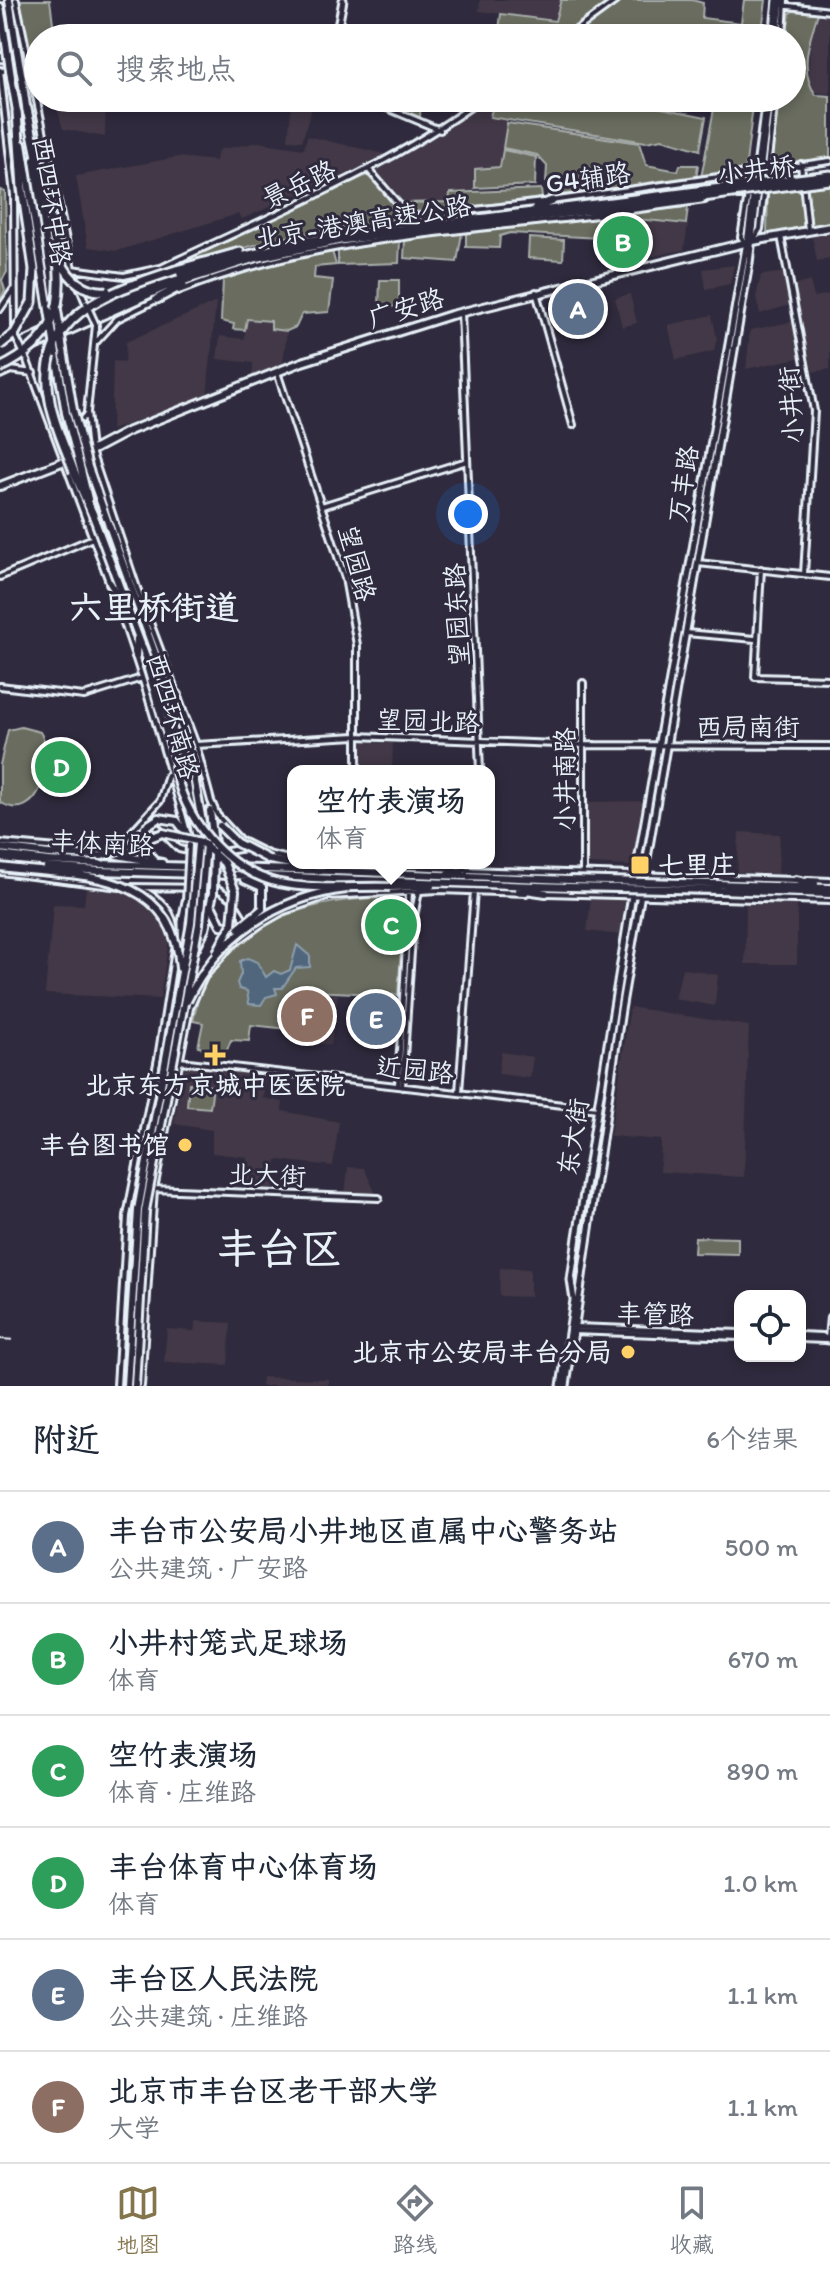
<!DOCTYPE html>
<html lang="zh">
<head>
<meta charset="utf-8">
<style>
	body { margin:0; font-family:Itim,"LXGW WenKai TC",sans-serif; background:#f6f6f7; color:#1f2937 }
	.controls { position:absolute; right:24px; bottom:24px; display:grid; overflow:hidden; border-radius:16px; box-shadow:0 4px 12px #0003 }
	.controls button { width:72px; height:72px; display:grid; place-items:center; padding:0; border:0; border-bottom:2px solid #e0e1e3; background:#fff; color:#1f2937; font:40px sans-serif }
	.you { position:absolute; left:468px; top:514px; width:28px; height:28px; margin:-20px; border:6px solid #fff; border-radius:50%; background:#1a73e8; box-shadow:0 0 0 12px #1a73e833 }
	.badge { display:grid; place-items:center; width:52px; height:52px; border-radius:50%; background:#84754c; color:#fff; font-size:26px; font-weight:700 }
	.pin { position:absolute; translate:-50% -50%; border:4px solid #fff; box-shadow:0 2px 8px #0006 }
	.popup { position:absolute; left:287px; top:765px; width:208px; height:104px; box-sizing:border-box; display:grid; place-content:center; border-radius:16px; background:#fff; filter:drop-shadow(0 2px 6px #0005); font-size:26px; white-space:nowrap; color:#747a83 }
	.popup b { font-size:30px; color:#1f2937 }
	.popup::after { content:''; position:absolute; left:50%; top:100%; margin-left:-16px; border:16px solid transparent; border-top-color:#fff }
	.list { margin:0; padding:0; list-style:none }
	h2 { display:flex; justify-content:space-between; align-items:center; height:104px; margin:0; padding:0 32px; font-size:34px }
	h2 small { font-size:26px; font-weight:400; color:#747a83 }
	.list li { display:grid; grid-template-columns:52px 1fr auto; gap:24px; align-items:center; box-sizing:border-box; height:112px; padding:0 32px; border-top:2px solid #e0e1e3 }
	.list b { display:block; font-size:30px; white-space:nowrap }
	.list p { margin:0; font-size:26px; white-space:nowrap; color:#747a83 }
	.list em { font-size:26px; font-style:normal; color:#747a83 }
	.icon { flex:none; width:44px; height:44px; fill:none; stroke:currentColor; stroke-width:2; stroke-linecap:round; stroke-linejoin:round }
	.map { position:relative; flex:none; width:830px; height:1386px; overflow:hidden }
	.search { position:absolute; background:#fff; box-shadow:0 4px 12px #0003; left:24px; right:24px; top:24px; height:88px; display:flex; align-items:center; gap:20px; box-sizing:border-box; padding:0 28px; border-radius:44px; color:#747a83; font-size:30px }
	.sheet { height:776px; background:#fff }
	nav { display:flex; justify-content:space-around; align-items:center; box-sizing:border-box; height:112px; border-top:2px solid #e0e1e3; background:#fff; font-size:22px; color:#747a83 }
	nav a { display:grid; justify-items:center; gap:4px }
	nav .on { color:#84754c }
	.map>svg:first-child { display:block }
	.built { fill:#423846 }
	.green { fill:#696c5e; stroke:#a8aeab; stroke-width:2 }
	.water { fill:#50667b; stroke:#8d9ead; stroke-width:2 }
	.lines { fill:none; stroke-linecap:round; stroke-linejoin:round }
	.tertiary-casing { stroke:#e8f1f8; stroke-width:10 }
	.secondary-casing { stroke:#e8f1f8; stroke-width:11 }
	.trunk-casing { stroke:#e8f1f8; stroke-width:12 }
	.motorway-casing { stroke:#e8f1f8; stroke-width:13 }
	.tertiary { stroke:#2f2a3d; stroke-width:4 }
	.secondary { stroke:#2f2a3d; stroke-width:5 }
	.trunk { stroke:#2f2a3d; stroke-width:6 }
	.motorway { stroke:#2f2a3d; stroke-width:7 }
	.rail { stroke:#e8f1f8; stroke-width:2; stroke-dasharray:12 6; stroke-linecap:butt }
	.tertiary-bridge-casing { stroke:#e8f1f8; stroke-width:10; stroke-linecap:butt }
	.trunk-bridge-casing { stroke:#e8f1f8; stroke-width:12; stroke-linecap:butt }
	.motorway-bridge-casing { stroke:#e8f1f8; stroke-width:13; stroke-linecap:butt }
	.tertiary-bridge { stroke:#2f2a3d; stroke-width:4 }
	.trunk-bridge { stroke:#2f2a3d; stroke-width:6 }
	.motorway-bridge { stroke:#2f2a3d; stroke-width:7 }
	.poi-dot { fill:#ffd166; stroke:#2f2a3d; stroke-width:3 }
	.labels { text-anchor:middle; dominant-baseline:central; stroke-width:6; stroke-linejoin:round; paint-order:stroke }
	.street-label { font-size:26px; fill:#e8f1f8; stroke:#2f2a3d }
	.poi-label { font-size:26px; font-weight:bold; fill:#e8f1f8; stroke:#2f2a3d; text-anchor:end }
	.district-label { font-size:34px; font-weight:bold; fill:#e8f1f8; stroke:#2f2a3d }
	.town-label { font-size:42px; font-weight:bold; fill:#e8f1f8; stroke:#2f2a3d }
</style>
</head>
<body>
<div class="map">
<svg width="830" height="1386" viewBox="0 0 830 1386">
	<rect width="100%" height="100%" fill="#2f2a3d"/>
	<filter id="ink" filterUnits="userSpaceOnUse"><feTurbulence type="fractalNoise" baseFrequency=".0125" numOctaves="2"/><feDisplacementMap in="SourceGraphic" scale="16" xChannelSelector="R" yChannelSelector="G"/><feConvolveMatrix kernelMatrix="1 2 1 2 8 2 1 2 1" color-interpolation-filters="sRGB"/></filter>
	<g filter="url(#ink)">
		<path class="built" d="M480 0H561L555 21 479 11Z
			M818 12 830 14V94L815 92 808 83 811 30 816 25Z
			M54 98H106L105 137 63 129Z
			M292 98H315L302 141 288 140Z
			M488 98H495L490 116 508 120 500 167 475 169V192L450 191V202L401 203 376 171 441 132Z
			M307 136 389 155 242 219 238 214 117 251 88 247 76 176 178 157 216 161 218 150 258 142 304 149Z
			M637 219 688 224 684 250 649 257V245L636 244Z
			M830 232V259L817 261 812 236Z
			M734 265 730 284 706 289 703 269Z
			M786 272 793 304 760 314 756 297 761 275Z
			M810 281 814 297 830 294V369L813 372 792 286Z
			M630 294 637 323 622 327 615 298Z
			M216 302 207 397 111 430 113 361 125 362 126 342Z
			M712 315 717 338 714 351 676 360 668 325Z
			M247 319 272 321 271 329 287 331 283 363 252 377 253 363 217 359 220 336 244 339Z
			M795 321 803 357 746 369 750 330Z
			M362 742 393 743 392 771H361Z
			M644 801 633 861 629 866 588 864 587 802Z
			M739 832 780 834 778 874 737 872Z
			M86 887 132 893 163 921 170 934 160 999 45 994 53 904 84 905Z
			M591 898H625L620 935 587 931Z
			M746 902 797 904V964H745Z
			M682 968 718 975 715 1006 675 999Z
			M311 991 338 994 331 1045 311 1043 310 1033 288 1029 289 1023 279 1022 280 1011Z
			M630 1007 749 1026 744 1177 660 1172 661 1140 610 1136Z
			M501 1052 533 1057 530 1078 498 1074Z
			M184 1066 266 1075 263 1098 283 1102 282 1111 339 1122 333 1166 277 1160 274 1188 246 1187 247 1157 212 1153V1130L174 1124Z
			M348 1167 364 1168 377 1196 345 1194Z
			M500 1268 530 1269V1297L499 1296Z
			M196 1321 231 1323 228 1365 164 1362 167 1329 194 1331Z
			M262 1377 329 1379 328 1386H261Z"/>
		<path class="green" d="M20 0H50L55 38H38V58L30 57Z
			M561 0H692L703 3 702 18 741 23 744 0H766L761 38H498L501 14 555 21Z
			M793 11 818 13C810 38 798 71 816 95L830 96V158L771 164 779 98H792V38H786L790 13Z
			M373 98H421L420 117Z
			M495 98H612L706 117 700 150 662 139 646 142 490 117Z
			M716 98H754L745 171 701 178Z
			M507 123 639 143 646 165 678 171 680 165H698L696 179 548 196 550 184 546 183 547 166 537 155 503 148Z
			M503 150 536 157 535 185 475 188V169L500 167Z
			M367 175 408 217 281 238 164 269Z
			M830 184V222L811 226 808 187Z
			M802 187 805 226 767 234 768 191Z
			M541 189 542 198 422 212 409 210 401 203 449 202 450 193Z
			M0 190 5 192 7 272 2 280 5 290 0 301Z
			M688 207 686 224 637 219 634 229 604 233V216Z
			M599 217V238L510 233 500 236 499 248 466 247V232Z
			M633 231 638 261 620 263 619 253 613 254 611 234Z
			M462 233 457 262 404 258 405 240Z
			M529 238 564 240 563 260 528 258Z
			M400 241 399 263 338 265V250Z
			M332 251 336 265 315 267 314 278 333 280 329 312 302 314 296 327 287 331 271 329V321L247 319 245 330 233 329 234 324 221 321 223 280 277 263Z
			M380 280H399V307L379 306Z
			M21 727 40 732C58 756 39 828 0 802V765L8 730Z
			M378 898V918L403 921 398 995 311 991 299 1007 280 1011 279 1021 289 1023 288 1029 251 1025 249 1041 231 1040 226 1052 198 1047 203 1023 193 1021C196 1009 198 996 203 985 207 977 217 969 223 961 263 914 319 900 378 898Z
			M189 1083 213 1086 210 1108 187 1106Z
			M695 1237 738 1238V1254L694 1253Z"/>
		<path class="water" d="M297 945 310 956V967L296 968 282 988H275L277 994 266 997 261 1005 249 1004 247 991 239 989 237 983 241 974 240 961 248 958 257 962 266 977 274 971 281 974 290 970Z"/>
		<g class="lines">
			<defs>
				<path id="tertiary" d="M16 0 72 269 86 303
					M781 5 830 11
					M565 38 617 0
					M783 38 785 0
					M0 48 17 53
					M0 56 27 63
					M0 59 38 64
					M0 70 14 195 15 327
					M1 72 7 69 29 74
					M363 98 440 130
					M801 164 808 230
					M370 171 405 212 417 217 543 202
					M737 196H752
					M551 201 830 161
					M610 213 705 200
					M781 236 814 411 804 574
					M753 241 760 229 775 98
					M745 243 741 237 748 195
					M72 269 124 276 161 268C271 215 384 171 483 98
					M179 291C311 238 458 232 598 215
					M536 292 573 425
					M0 309 13 290
					M461 312 480 771
					M96 325 87 412 91 451 137 588 196 745 211 801 217 815 240 840 268 854 293 860
					M97 341 117 319 156 300
					M26 358 110 584
					M277 372 345 578 357 645V771
					M0 375 11 370 33 373
					M56 427H75L85 416
					M322 506 467 461
					M698 563 830 577
					M761 569 755 677 830 679
					M0 577 93 538
					M113 592C142 671 165 751 187 832
					M686 633 755 639
					M583 683V875
					M0 686 84 696 142 678
					M196 745 356 736 583 745 830 746
					M146 816 179 849 197 853
					M0 843 105 852
					M117 848 160 801 168 775
					M222 852 245 848
					M316 863 456 869
					M319 863 317 886 324 894
					M465 870 796 880
					M0 872 120 887
					M808 880 830 881
					M128 887 217 888 231 898 246 922
					M139 888C160 898 176 912 175 937
					M547 893 830 901
					M180 1061 598 1109
					M398 1085 409 892
					M402 1087 413 922 419 891
					M459 1092 474 891
					M153 1189 379 1198
					M575 1327 740 1333
					M572 1331 740 1337
					M800 1335 822 1336 828 1340
					M828 1338 830 1317
					M800 1339 825 1340
					M117 1386 127 1216 158 1058 175 950
					M141 1386 154 1189 190 1008 204 977 230 947 260 925 284 911 328 896 439 890 526 893"/>
				<path id="secondary" d="M336 38 343 0
					M773 38 777 0
					M777 38 781 0
					M183 956 182 922 186 901
					M828 1340H830
					M561 1386 574 1300 571 1280 577 1237 632 895 748 236 766 98
					M566 1386 621 1010 749 263 769 98"/>
				<path id="trunk" d="M9 0 16 45
					M0 7 6 43
					M11 77 18 117
					M22 79 27 113
					M22 144 49 310
					M34 160 56 303
					M63 350 73 410
					M56 354 66 413
					M88 467 189 748 206 845
					M81 470 88 499
					M0 486 62 462 69 463 89 456 91 451 129 431 302 362 451 315 753 241 830 227
					M92 513 181 751 198 844
					M110 583 123 604
					M136 656 137 639
					M148 669 175 764
					M167 683 178 695
					M210 811 214 844
					M159 818 177 821 188 835
					M145 827 142 846 154 860
					M0 848 49 854
					M106 853 162 863
					M0 855 48 861
					M270 860 296 865
					M0 861 47 867
					M99 864 295 870
					M99 871 295 877
					M334 871 569 880
					M448 873 464 870
					M244 879 262 887V909
					M333 879 569 887
					M796 880 815 884
					M719 884 830 888
					M390 887 431 886
					M519 889 546 893
					M719 890 830 894
					M212 907 221 925 239 928
					M195 949 205 929 213 893"/>
				<path id="motorway" d="M27 109 57 252
					M17 112 22 188 34 269 32 302
					M814 177 830 175
					M813 182 830 180
					M536 207 552 201
					M594 212 609 213
					M176 270 240 252
					M157 299 183 285
					M75 320 162 281 221 262 305 241 705 190
					M0 354 45 333
					M0 361 164 287 255 258 340 240 703 197
					M74 472 93 515"/>
			</defs>
			<use href="#tertiary" class="tertiary-casing"/>
			<use href="#secondary" class="secondary-casing"/>
			<use href="#trunk" class="trunk-casing"/>
			<use href="#motorway" class="motorway-casing"/>
			<use href="#tertiary" class="tertiary"/>
			<use href="#secondary" class="secondary"/>
			<use href="#trunk" class="trunk"/>
			<use href="#motorway" class="motorway"/>
			<path class="rail" d="M0 1339 14 1340"/>
			<defs>
				<path id="tertiary-bridge" d="M86 303 96 325
					M16 338 26 358
					M186 901 189 845"/>
				<path id="trunk-bridge" d="M6 43 11 77
					M16 45 22 79
					M49 310 56 354
					M57 310 63 350
					M73 410 88 467
					M66 413 81 470
					M175 764C180 816 226 871 279 883 314 890 354 886 390 887
					M220 826 237 843 270 860
					M145 827 159 818
					M49 854 102 856 163 833 201 842 224 863 235 891 232 924 217 952
					M48 861 99 864
					M296 865 311 867
					M0 867C75 877 173 867 180 968
					M47 867 99 871
					M295 870 334 871
					M295 877 333 879
					M569 880 719 884
					M569 887 719 890
					M213 893 214 852
					M239 928 262 909
					M187 1001C217 937 277 897 347 889
					M127 1386 138 1210 191 923 198 844
					M135 1386 145 1211 199 924 206 845"/>
				<path id="motorway-bridge" d="M705 190 814 177
					M703 197 813 182
					M61 261C69 280 86 293 107 291
					M0 345 15 333 32 302
					M0 368C54 342 65 309 57 252
					M74 472C66 449 54 425 50 401 33 314 112 291 176 270"/>
			</defs>
			<use href="#tertiary-bridge" class="tertiary-bridge-casing"/>
			<use href="#trunk-bridge" class="trunk-bridge-casing"/>
			<use href="#motorway-bridge" class="motorway-bridge-casing"/>
			<use href="#tertiary-bridge" class="tertiary-bridge"/>
			<use href="#trunk-bridge" class="trunk-bridge"/>
			<use href="#motorway-bridge" class="motorway-bridge"/>
		</g>
	</g>
	<g class="poi-dot">
		<rect x="630" y="855" width="20" height="20" rx="4"/>
		<path d="M211 1043h8v8h8v8h-8v8h-8v-8h-8v-8h8z"/>
		<circle cx="185" cy="1145" r="8"/>
		<circle cx="628" cy="1352" r="8"/>
	</g>
	<g class="labels">
		<g class="street-label">
			<text transform="translate(756 170) rotate(-7)">小井桥</text>
			<text transform="translate(588 178) rotate(-8)">G4辅路</text>
			<text transform="translate(299 184) rotate(-25)">景岳路</text>
			<text transform="translate(52 201) rotate(81)">西四环中路</text>
			<text transform="translate(363 222) rotate(-9)">北京-港澳高速公路</text>
			<text transform="translate(406 308) rotate(-17)">广安路</text>
			<text transform="translate(791 405) rotate(-94)">小井街</text>
			<text transform="translate(683 484) rotate(-81)">万丰路</text>
			<text transform="translate(357 563) rotate(75)">望园路</text>
			<text transform="translate(457 615) rotate(-93)">望园东路</text>
			<text transform="translate(173 716) rotate(74)">西四环南路</text>
			<text transform="translate(428 721) rotate(2)">望园北路</text>
			<text x="748" y="727">西局南街</text>
			<text transform="translate(565 779) rotate(-90)">小井南路</text>
			<text transform="translate(102 843) rotate(3)">丰体南路</text>
			<text transform="translate(415 1070) rotate(6)">近园路</text>
			<text transform="translate(573 1137) rotate(-81)">东大街</text>
			<text transform="translate(267 1175) rotate(2)">北大街</text>
			<text transform="translate(655 1314) rotate(2)">丰管路</text>
		</g>
		<g class="poi-label">
			<text x="658" y="865" text-anchor="start">七里庄</text>
			<text x="215" y="1085" text-anchor="middle">北京东方京城中医医院</text>
			<text x="169" y="1145">丰台图书馆</text>
			<text x="612" y="1352">北京市公安局丰台分局</text>
		</g>
		<g class="district-label">
			<text x="154" y="607">六里桥街道</text>
		</g>
		<g class="town-label">
			<text x="279" y="1248">丰台区</text>
		</g>
	</g>
</svg>
<div class="controls">
<button><svg class="icon" aria-label="locate" viewBox="0 0 24 24"><circle cx="12" cy="12" r="6"/><path d="M12 2v4M12 18v4M2 12h4M18 12h4"/></svg></button>
</div>
<div class="you"></div>
<div class="pin badge" style="left:578px;top:309px;background:#5c6f8a">A</div>
<div class="pin badge" style="left:623px;top:242px;background:#2e9e5b">B</div>
<div class="pin badge" style="left:391px;top:925px;background:#2e9e5b">C</div>
<div class="popup"><b>空竹表演场</b>体育</div>
<div class="pin badge" style="left:61px;top:767px;background:#2e9e5b">D</div>
<div class="pin badge" style="left:376px;top:1019px;background:#5c6f8a">E</div>
<div class="pin badge" style="left:307px;top:1016px;background:#8d6e63">F</div>
<div class="search"><svg class="icon" aria-label="search" viewBox="0 0 24 24"><circle cx="10" cy="10" r="6"/><path d="M15 15l6 6"/></svg>搜索地点</div>
</div>
<section class="sheet">
<h2>附近<small>6个结果</small></h2>
<ul class="list">
<li><span class="badge" style="background:#5c6f8a">A</span><div><b>丰台市公安局小井地区直属中心警务站</b><p>公共建筑 · 广安路</p></div><em>500 m</em></li>
<li><span class="badge" style="background:#2e9e5b">B</span><div><b>小井村笼式足球场</b><p>体育</p></div><em>670 m</em></li>
<li><span class="badge" style="background:#2e9e5b">C</span><div><b>空竹表演场</b><p>体育 · 庄维路</p></div><em>890 m</em></li>
<li><span class="badge" style="background:#2e9e5b">D</span><div><b>丰台体育中心体育场</b><p>体育</p></div><em>1.0 km</em></li>
<li><span class="badge" style="background:#5c6f8a">E</span><div><b>丰台区人民法院</b><p>公共建筑 · 庄维路</p></div><em>1.1 km</em></li>
<li><span class="badge" style="background:#8d6e63">F</span><div><b>北京市丰台区老干部大学</b><p>大学</p></div><em>1.1 km</em></li>
</ul>
</section>
<nav>
<a class="on"><svg class="icon" aria-label="map" viewBox="0 0 24 24"><path d="M3 6l6-2 6 2 6-2v14l-6 2-6-2-6 2zM9 4v14M15 6v14"/></svg>地图</a>
<a><svg class="icon" aria-label="directions" viewBox="0 0 24 24"><path d="M12 3l9 9-9 9-9-9zM9 14v-3h6M13 9l2 2-2 2"/></svg>路线</a>
<a><svg class="icon" aria-label="saved" viewBox="0 0 24 24"><path d="M7 4h10v16l-5-4-5 4z"/></svg>收藏</a>
</nav>
</body>
</html>
